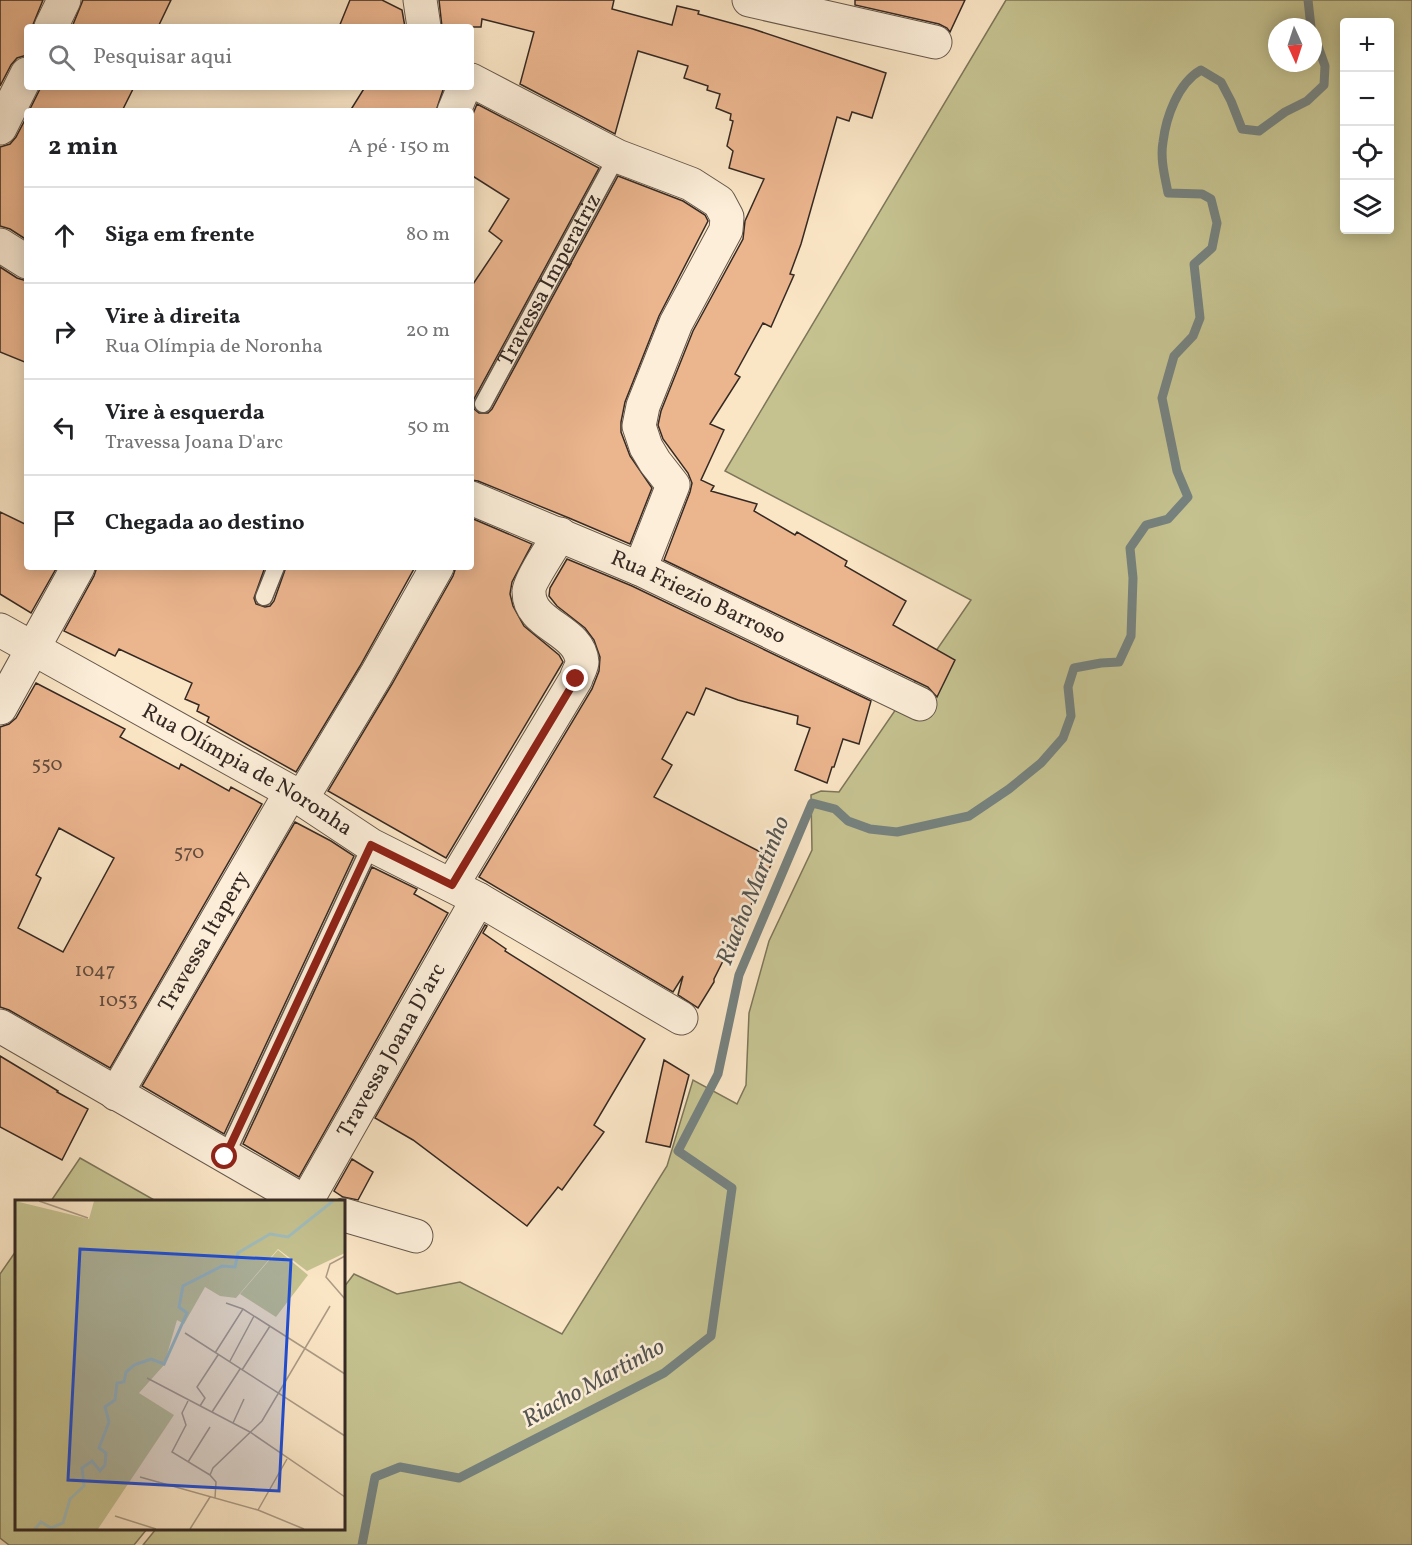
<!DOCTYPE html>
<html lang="pt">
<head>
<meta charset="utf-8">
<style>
	body { margin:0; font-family:Vollkorn,serif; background:#f2f2f2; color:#202124 }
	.controls { position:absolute; right:18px; top:18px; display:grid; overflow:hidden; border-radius:6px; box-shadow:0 3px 15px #0003 }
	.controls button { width:54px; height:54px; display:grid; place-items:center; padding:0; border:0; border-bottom:2px solid #e0e0e0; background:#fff; color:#202124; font:30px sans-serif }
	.compass { position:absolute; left:1268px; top:18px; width:54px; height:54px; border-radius:50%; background:#fff; box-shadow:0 3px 15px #0003; rotate:177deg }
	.stop { position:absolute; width:18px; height:18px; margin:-14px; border:4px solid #8f2418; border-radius:50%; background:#fff }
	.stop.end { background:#8f2418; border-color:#fff; box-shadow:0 2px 6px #0008 }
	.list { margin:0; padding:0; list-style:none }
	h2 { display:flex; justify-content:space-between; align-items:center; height:78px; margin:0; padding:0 24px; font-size:26px }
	h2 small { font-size:20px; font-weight:400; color:#757577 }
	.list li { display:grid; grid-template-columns:39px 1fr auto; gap:18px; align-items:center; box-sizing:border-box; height:96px; padding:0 24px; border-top:2px solid #e0e0e0 }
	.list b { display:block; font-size:22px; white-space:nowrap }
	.list p { margin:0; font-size:20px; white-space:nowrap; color:#757577 }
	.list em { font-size:20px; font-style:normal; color:#757577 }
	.icon { flex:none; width:33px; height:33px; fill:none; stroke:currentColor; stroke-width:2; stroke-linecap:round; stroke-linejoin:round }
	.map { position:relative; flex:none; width:1412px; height:1545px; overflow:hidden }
	.search { position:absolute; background:#fff; box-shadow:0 3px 15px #0003; left:24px; top:24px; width:450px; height:66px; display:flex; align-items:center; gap:15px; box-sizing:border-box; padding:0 21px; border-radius:6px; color:#757577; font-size:22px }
	.panel { position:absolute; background:#fff; box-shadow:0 3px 15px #0003; left:24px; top:108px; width:450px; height:462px; border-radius:6px }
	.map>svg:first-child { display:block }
	.green { fill:#c5c290; stroke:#7d765a; stroke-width:1.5; fill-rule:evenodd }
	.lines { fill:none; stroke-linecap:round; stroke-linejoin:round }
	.stream { stroke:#76827f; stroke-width:9 }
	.building { fill:#ebb58e; stroke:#352923; stroke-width:1.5; fill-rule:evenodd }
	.service-casing { stroke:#66584c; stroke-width:19 }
	.minor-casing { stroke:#66584c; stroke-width:35 }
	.service { stroke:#fceed9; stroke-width:16 }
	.minor { stroke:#fceed9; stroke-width:33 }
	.route { stroke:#8f2418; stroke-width:8 }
	.labels { text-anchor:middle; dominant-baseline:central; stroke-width:5; stroke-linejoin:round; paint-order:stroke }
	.number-label { font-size:20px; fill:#624c3e }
	.street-label { font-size:22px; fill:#352923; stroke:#fceed9 }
	.water-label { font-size:24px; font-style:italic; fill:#555551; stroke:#fceed9 }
	.inset-river { fill:none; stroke:#a1bdbd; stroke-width:3 }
	.inset-road { fill:none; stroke:#ab9a84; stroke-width:1.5 }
	.view { fill:#1d4ed8; fill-opacity:0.15; stroke:#1d4ed8; stroke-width:3 }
	.inset-edge { fill:none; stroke:#352923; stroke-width:3 }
</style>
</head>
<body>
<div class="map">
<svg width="1412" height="1545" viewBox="0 0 1412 1545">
	<rect width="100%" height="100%" fill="#fae5c5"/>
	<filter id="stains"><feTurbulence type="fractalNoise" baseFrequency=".00333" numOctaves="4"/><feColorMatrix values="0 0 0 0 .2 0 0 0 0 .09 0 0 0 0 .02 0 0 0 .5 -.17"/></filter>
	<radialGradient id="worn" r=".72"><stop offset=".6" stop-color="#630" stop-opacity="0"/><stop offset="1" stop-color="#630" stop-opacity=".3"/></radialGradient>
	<path class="green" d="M1006 0H1412V1545H143L156 1529 344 1528V1287L354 1274 397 1294 460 1282 562 1334 667 1166 693 1080 737 1104 746 1085 749 1013 769 941 812 850 811 795 821 791 839 792 971 600 725 471ZM1344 22H1390V230H1344ZM1277 27H1313V63H1277Z
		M80 1158 156 1201H51Z
		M16 1251V1528L147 1529 134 1545H9L0 1538V1274Z"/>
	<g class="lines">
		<path class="stream" d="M1308 0 1311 27
			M362 1545 375 1477 400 1467 459 1478 664 1373 711 1336 732 1188 678 1151 718 1074 739 975 812 803 835 809 848 821 870 829 897 832 969 816 1009 789 1041 763 1063 738 1071 716 1068 687 1074 668 1101 663 1119 662 1131 636 1133 578 1130 548 1146 525 1168 519 1188 497 1177 471 1162 398 1174 356 1193 336 1200 318 1194 264 1212 248 1217 223 1211 199 1202 194 1168 193C1165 177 1160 159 1163 142 1166 117 1178 83 1201 70L1221 82 1231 101 1242 129 1259 131 1285 112 1307 101 1324 85 1325 66 1313 32"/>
	</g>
	<path class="building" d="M0 0H43L32 27H27V55L17 58 11 65 0 86Z
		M83 0H171L158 27H72Z
		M350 0H382L402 10 405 27H339Z
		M439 0H614L612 9 672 25 677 6 699 11 698 14 753 29 886 73 872 118 852 112 849 121 837 117 801 244 790 274 794 275 771 327 763 323 735 374 740 377 710 424 724 430 701 480 714 486 711 491 757 504 754 511 795 535 797 532 847 561 845 566 906 601 893 625 955 660 937 697 928 687 664 560 690 492 692 483 688 473 663 439 658 425 661 411 693 331 743 239 745 221 764 179 729 168 733 151 727 146 733 121 730 120 731 114 716 108 720 94 707 90 708 86 684 78 688 66 638 51 615 134 520 84 534 32 482 19 481 27H442Z
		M855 0H965L950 32 947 28 939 24 855 5Z
		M41 87H134L122 111H29Z
		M365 87H444L436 111H350Z
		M477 104 599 168 474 399V409L479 413H488L492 409 618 176 683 201 705 215 708 221 659 316 625 402 621 422V432L630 456 652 488 630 544 569 518 478 481 471 480V287L502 241 489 231 509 199 471 175V119Z
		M27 116V240L10 229 0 226V147L10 144 16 137Z
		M0 267 17 278 27 281V363L0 352Z
		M0 512 27 525V567H57L31 613 0 594Z
		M471 518 532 544 512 582 510 594 513 606 524 626 559 655 563 662 446 858 328 791 392 684 453 576 456 567H471Z
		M567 559 632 586 871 701 859 744 843 739 834 767H832L827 783 795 770 810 728 797 724 798 716 738 700 706 688 694 715 687 712 662 759 672 765 654 797 774 859 714 979V982L698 1008 678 995 683 976 673 992 479 877 592 689 599 671 600 657 594 640 585 628 557 606 549 596 550 588Z
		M97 567H265L254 598 256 604 265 607 270 606 274 601 286 567H415L360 666 296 772 207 722 209 717 197 711 199 705 185 699 192 683 119 649 115 656 64 631 94 576Z
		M36 683 125 729 120 737 179 769 181 764 229 791 231 787 262 804 110 1068 9 1010 0 1007V727L9 724 16 718ZM59 828 114 858 63 952 18 928 41 878 36 875Z
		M295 822 331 841 354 856 224 1134 142 1086Z
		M372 867 417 889 414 894 448 913 299 1177 243 1144Z
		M485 925 487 926 483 933 506 949 505 951 645 1039 594 1125 604 1132 562 1190 558 1187 527 1226 413 1140 375 1118Z
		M0 1056 58 1091 57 1092 88 1109 62 1160 0 1127Z
		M664 1060 689 1075 670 1147 646 1142Z
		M352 1159 373 1172 358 1200 343 1197 334 1191Z"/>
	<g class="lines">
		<defs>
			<g id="service">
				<path id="s1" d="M483 404 617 156"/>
				<path d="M264 597 276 567"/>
				<path d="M225 1157 371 845"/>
			</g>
			<g id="minor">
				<path d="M420 0 424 27"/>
				<path d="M749 0 935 42"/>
				<path d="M51 27 64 0"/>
				<path d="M471 80 617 156 691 184 719 202 727 217 726 230 676 323 643 406 639 426 646 447 655 462 673 485 640 569"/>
				<path d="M454 111 464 87"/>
				<path d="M0 128 27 74"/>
				<path d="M0 245 27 262"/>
				<path id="s2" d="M471 498 640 569 920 704"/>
				<path id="s3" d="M0 630 291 792 371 845 478 899 681 1018"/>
				<path d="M0 708 78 567"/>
				<path d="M302 798 376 675 437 567"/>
				<path d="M452 885 576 679C577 674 582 667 582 662 580 629 528 626 529 591 529 582 554 544 560 534"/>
				<path d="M0 1026 305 1202"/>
				<path id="s4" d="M116 1094 291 792"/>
				<path id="s5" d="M306 1202 478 899"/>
				<path d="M344 1215 416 1236"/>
			</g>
		</defs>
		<use href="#service" class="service-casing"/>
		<use href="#minor" class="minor-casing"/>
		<use href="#service" class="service"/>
		<use href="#minor" class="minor"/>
	</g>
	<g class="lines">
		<path class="route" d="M225 1157 371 845 452 885 576 679"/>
	</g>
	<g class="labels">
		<g class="number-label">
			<text x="47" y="765">550</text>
			<text x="189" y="853">570</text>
			<text x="95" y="971">1047</text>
			<text x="118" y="1001">1053</text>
		</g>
		<g class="street-label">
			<text stroke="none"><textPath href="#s1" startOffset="141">Travessa Imperatriz</textPath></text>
			<text stroke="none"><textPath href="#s2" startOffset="248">Rua Friezio Barroso</textPath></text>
			<text stroke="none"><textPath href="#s3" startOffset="284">Rua Olímpia de Noronha</textPath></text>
			<text stroke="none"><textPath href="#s4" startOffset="176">Travessa Itapery</textPath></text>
			<text stroke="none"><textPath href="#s5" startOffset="174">Travessa Joana D'arc</textPath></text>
		</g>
		<g class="water-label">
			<text transform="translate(754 891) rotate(-68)">Riacho Martinho</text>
			<text transform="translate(594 1384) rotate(-29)">Riacho Martinho</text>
		</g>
	</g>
	<g transform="translate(15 1200)">
		<rect width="330" height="330" fill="#fae5c5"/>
		<path d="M0 1 74 19 79 1H330V53L292 71 263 49 221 98 205 96 190 87 169 124 162 120 149 165 124 193 159 215 83 329H0ZM263 50 293 75 261 117 225 94Z" fill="#c5c290"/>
		<path class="inset-river" d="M20 329 26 322 36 328 48 323 55 299 69 286 67 268 77 261 85 271 90 265 91 253 84 248 94 222 90 207 100 200 102 183 109 182 111 172 119 165 136 159 149 164 172 113 164 107 168 86 207 66 220 67 223 53 255 34 273 37 318 1"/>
		<path class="inset-road" d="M24 1 73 18M330 56 315 64 311 77 330 99M211 103 228 109 330 174M170 133 330 236M200 153 228 109M215 161 239 116M227 170 255 126M132 178 235 232 330 297M173 201 167 213 171 225 157 252 195 275M185 206 190 198 182 187 203 155M197 212 225 169M218 223 229 199M173 262 195 227M125 277 243 310 289 329M200 298 201 282 195 275 198 268 247 221 315 106M243 310 272 259M100 316 141 329M175 329 195 297"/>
		<path class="view" d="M65 49 276 60 264 291 53 280Z"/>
		<rect width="330" height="330" class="inset-edge"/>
	</g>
	<rect width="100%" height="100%" filter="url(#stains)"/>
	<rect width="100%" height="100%" fill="url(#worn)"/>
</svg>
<div class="controls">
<button>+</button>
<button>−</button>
<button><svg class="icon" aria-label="locate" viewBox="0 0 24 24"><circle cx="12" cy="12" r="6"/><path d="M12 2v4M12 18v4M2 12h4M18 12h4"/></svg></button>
<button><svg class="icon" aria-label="layers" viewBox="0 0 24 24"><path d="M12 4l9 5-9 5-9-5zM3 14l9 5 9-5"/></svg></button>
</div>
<svg class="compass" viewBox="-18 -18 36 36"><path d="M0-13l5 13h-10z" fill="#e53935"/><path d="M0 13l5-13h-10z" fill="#757577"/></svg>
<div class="stop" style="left:225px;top:1157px"></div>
<div class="stop end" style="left:576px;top:679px"></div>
<div class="search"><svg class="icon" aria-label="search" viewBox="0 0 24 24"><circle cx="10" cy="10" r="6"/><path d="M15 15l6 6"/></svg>Pesquisar aqui</div>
<section class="panel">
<h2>2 min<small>A pé · 150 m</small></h2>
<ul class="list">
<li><svg class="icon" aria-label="ahead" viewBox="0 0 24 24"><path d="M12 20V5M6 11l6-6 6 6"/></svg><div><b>Siga em frente</b></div><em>80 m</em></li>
<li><svg class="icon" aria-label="right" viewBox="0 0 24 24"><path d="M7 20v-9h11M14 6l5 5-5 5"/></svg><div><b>Vire à direita</b><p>Rua Olímpia de Noronha</p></div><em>20 m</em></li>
<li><svg class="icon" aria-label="left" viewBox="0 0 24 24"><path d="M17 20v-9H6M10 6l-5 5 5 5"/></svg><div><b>Vire à esquerda</b><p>Travessa Joana D'arc</p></div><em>50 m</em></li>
<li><svg class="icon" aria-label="arrive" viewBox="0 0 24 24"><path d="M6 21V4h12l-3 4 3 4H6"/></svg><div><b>Chegada ao destino</b></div></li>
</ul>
</section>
</div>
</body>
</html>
